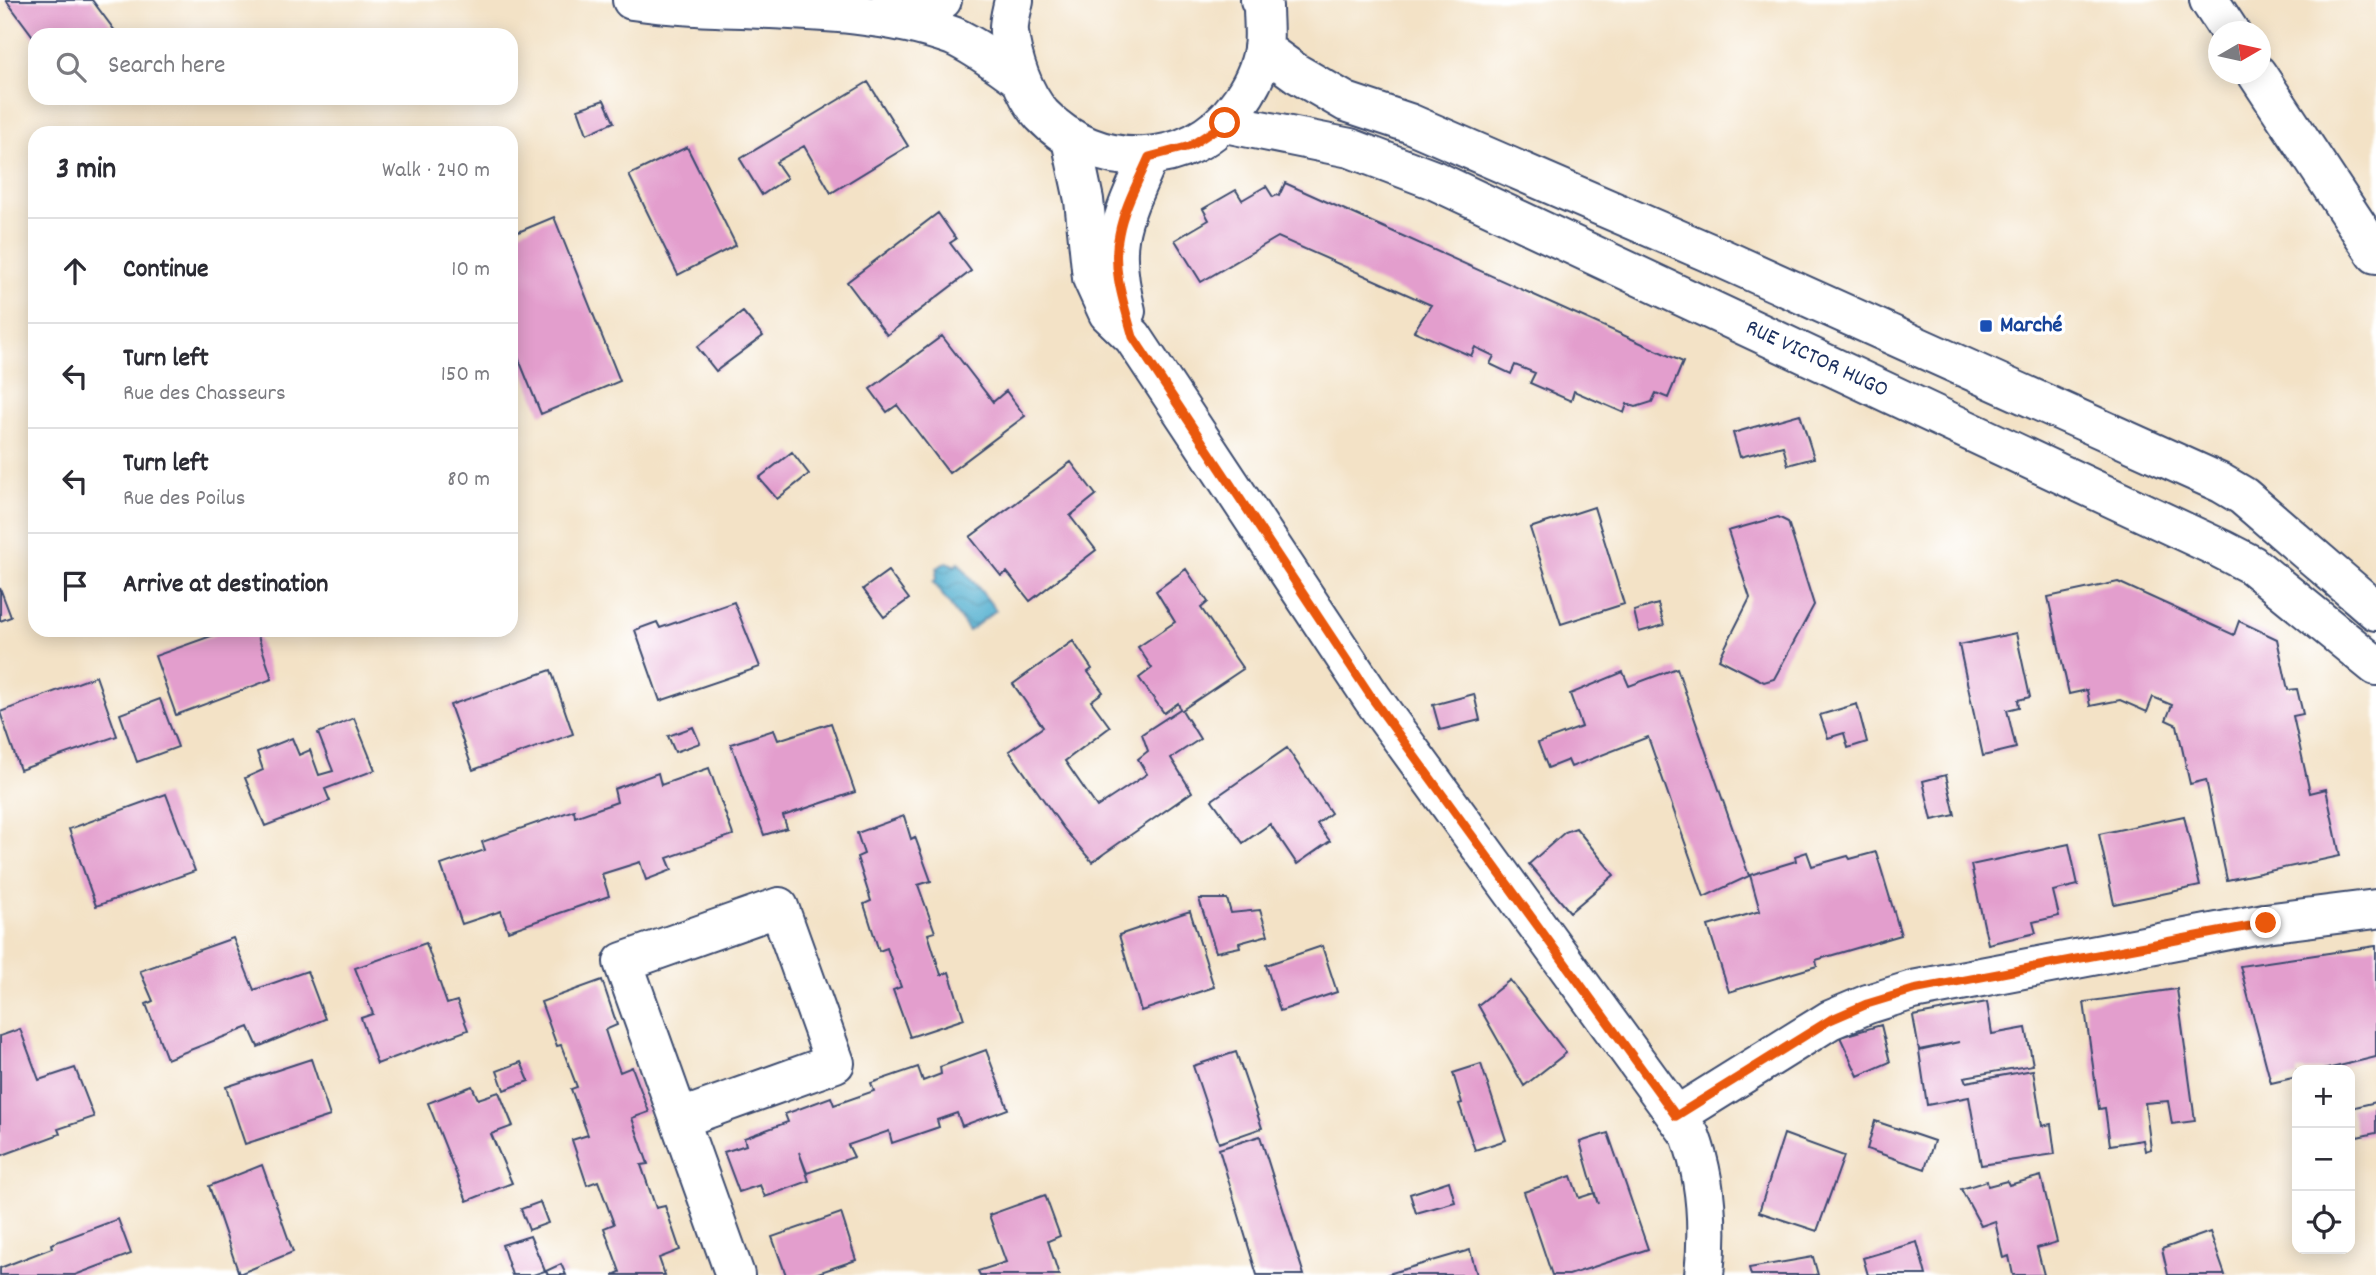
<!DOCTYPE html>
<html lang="en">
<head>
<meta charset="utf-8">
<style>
	body { margin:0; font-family:Dekko,sans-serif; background:#f7f7f7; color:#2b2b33 }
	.controls { position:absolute; right:21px; bottom:21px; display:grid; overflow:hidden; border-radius:14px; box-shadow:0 4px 18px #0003 }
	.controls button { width:63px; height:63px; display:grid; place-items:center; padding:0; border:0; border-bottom:2px solid #e1e1e2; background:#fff; color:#2b2b33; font:35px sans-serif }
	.compass { position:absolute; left:2208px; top:21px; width:63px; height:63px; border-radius:50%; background:#fff; box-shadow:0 4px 18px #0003; rotate:81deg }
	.stop { position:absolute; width:21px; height:21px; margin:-16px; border:5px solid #ea580c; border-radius:50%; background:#fff }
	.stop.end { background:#ea580c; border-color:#fff; box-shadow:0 2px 7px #0008 }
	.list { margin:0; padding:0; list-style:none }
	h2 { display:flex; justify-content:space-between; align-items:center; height:91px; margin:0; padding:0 28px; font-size:30px }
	h2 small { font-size:23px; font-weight:400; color:#7c7c81 }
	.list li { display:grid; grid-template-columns:46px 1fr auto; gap:21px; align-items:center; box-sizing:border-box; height:105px; padding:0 28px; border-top:2px solid #e1e1e2 }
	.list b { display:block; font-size:26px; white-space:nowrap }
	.list p { margin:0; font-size:23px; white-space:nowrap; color:#7c7c81 }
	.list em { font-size:23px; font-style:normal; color:#7c7c81 }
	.icon { flex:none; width:38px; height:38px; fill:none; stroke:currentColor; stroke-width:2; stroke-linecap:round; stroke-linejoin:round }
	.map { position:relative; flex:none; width:2376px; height:1275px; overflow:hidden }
	.search { position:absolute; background:#fff; box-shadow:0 4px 18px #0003; left:28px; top:28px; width:490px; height:77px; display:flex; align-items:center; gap:18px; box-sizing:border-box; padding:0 24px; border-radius:21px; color:#7c7c81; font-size:26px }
	.panel { position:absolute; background:#fff; box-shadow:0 4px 18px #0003; left:28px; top:126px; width:490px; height:511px; border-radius:21px }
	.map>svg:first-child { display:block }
	.water { fill:url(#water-waves); stroke:#366e96; stroke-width:2 }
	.building { fill:#e39ecd }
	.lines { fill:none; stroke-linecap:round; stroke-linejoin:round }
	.minor-casing { stroke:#3b4a6e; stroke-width:42 }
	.minor { stroke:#fff; stroke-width:38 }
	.route { stroke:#ea580c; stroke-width:9 }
	.transit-dot { fill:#1a4fb4; stroke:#fff; stroke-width:2.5 }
	.labels { text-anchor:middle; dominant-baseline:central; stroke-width:7; stroke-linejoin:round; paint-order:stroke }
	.transit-label { font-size:23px; font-weight:bold; fill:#164399; stroke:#fff; text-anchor:start }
	.street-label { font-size:23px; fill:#1b2f5e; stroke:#fff }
</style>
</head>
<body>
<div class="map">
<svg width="2376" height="1275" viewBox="0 0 2376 1275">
	<defs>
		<pattern id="water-waves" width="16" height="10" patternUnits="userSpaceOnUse" patternTransform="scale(1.75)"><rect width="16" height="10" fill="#50aecf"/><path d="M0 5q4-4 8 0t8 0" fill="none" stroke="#428eab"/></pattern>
	</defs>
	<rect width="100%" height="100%" fill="#fff"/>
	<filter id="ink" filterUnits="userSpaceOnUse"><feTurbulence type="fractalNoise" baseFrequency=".0143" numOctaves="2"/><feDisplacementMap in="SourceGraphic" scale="14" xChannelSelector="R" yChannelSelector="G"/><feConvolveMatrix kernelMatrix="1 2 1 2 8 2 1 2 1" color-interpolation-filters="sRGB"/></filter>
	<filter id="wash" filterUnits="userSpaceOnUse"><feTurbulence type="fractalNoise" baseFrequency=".00686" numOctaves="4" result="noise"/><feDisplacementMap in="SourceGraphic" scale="28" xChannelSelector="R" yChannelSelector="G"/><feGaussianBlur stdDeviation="1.57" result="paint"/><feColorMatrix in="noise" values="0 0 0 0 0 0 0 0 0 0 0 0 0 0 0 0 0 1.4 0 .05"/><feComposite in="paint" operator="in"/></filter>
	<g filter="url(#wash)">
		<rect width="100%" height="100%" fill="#f3e2c6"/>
		<path class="water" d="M947 562 955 566 958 562 996 610 969 631 933 582 936 579 937 568Z"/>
		<g id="blocks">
			<path class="building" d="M6 0H92L118 35H35V39Z
				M868 82 908 146 831 193 804 146 776 162 787 178 762 195 740 159Z
				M604 100 614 122 587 134 578 109Z
				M687 147 736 245 678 275 629 175Z
				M1285 183 1683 362 1668 398 1656 393 1652 402 1636 407 1627 404 1624 413 1574 391 1571 401 1530 383 1535 373 1515 365 1511 374 1490 364 1494 356 1475 347 1471 356 1414 331 1431 305 1278 237 1201 282 1175 240 1209 220 1203 209 1236 190 1242 200 1266 186 1273 197 1277 195 1279 196Z
				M938 213 956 239 950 243 971 271 887 335 847 282Z
				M554 217 620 381 541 414 511 340V235Z
				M743 312 763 336 716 371 697 347Z
				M942 336 993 402 1006 391 1025 416 949 473 897 405 887 412 870 389Z
				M1800 414 1814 458 1788 465 1783 446 1740 457 1733 433Z
				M792 452 809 474 777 499 759 478Z
				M1071 462 1096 495 1070 516 1096 550 1030 601 1007 572 1001 576 970 537Z
				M1594 507 1624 604 1561 624 1530 528Z
				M1778 517 1788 522 1814 605 1774 679 1764 682 1719 659 1750 598 1728 531Z
				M1186 569 1208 602 1201 608 1243 669 1182 710 1200 739 1171 758 1192 792 1092 862 1064 829 1009 751 1043 727 1013 684 1073 641 1092 669 1088 672 1103 692 1091 701 1110 727 1065 761 1097 807 1147 774 1138 759 1148 751 1142 734 1180 709 1178 703 1164 713 1139 678 1152 668 1138 647 1175 622 1156 591Z
				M888 571 909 599 884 617 863 589Z
				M2118 582 2234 635 2239 621 2277 639 2288 690 2297 689 2303 714 2293 716 2310 793 2326 789 2340 856 2227 880 2206 780 2190 784 2177 725 2166 720 2172 705 2153 697 2147 712 2120 700 2090 706 2087 690 2069 694 2048 597Z
				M0 588 11 617 0 621Z
				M734 602 760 667 660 701 635 630 657 622 660 628Z
				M1658 604 1664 625 1639 632 1634 611Z
				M228 630H256L272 679 176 715 155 656Z
				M2016 633 2030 697 2018 700 2019 707 2007 710 2016 748 1983 756 1959 645Z
				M1677 668 1749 876 1704 897 1648 737 1571 767 1568 760 1548 768 1538 743 1582 727 1570 694 1623 672 1629 686Z
				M551 670 573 734 473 770 450 705Z
				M96 676 117 736 20 770 0 712Z
				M1474 694 1480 720 1440 730 1433 705Z
				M160 699 178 747 137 762 120 714Z
				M1857 704 1867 742 1848 748 1844 733 1828 738 1820 715Z
				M354 718 375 770 325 789 330 801 265 826 245 778 263 770 257 752 292 738 299 755 310 750 319 775 333 771 318 733Z
				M831 723 855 792 783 816 787 828 764 835 731 744 774 730 778 740Z
				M693 727 700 743 675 752 668 736Z
				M1287 748 1331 813 1317 824 1330 841 1297 864 1270 824 1243 843 1212 800Z
				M709 768 733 835 667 858 672 870 646 880 640 862 602 874 609 896 508 931 501 911 462 924 441 865 485 850 482 842 574 810 575 817 617 802 614 789 658 773 661 785Z
				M1946 775 1955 815 1932 820 1923 781Z
				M166 794 195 871 96 906 69 829Z
				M904 816 911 839 915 837 931 881 918 885 935 932 928 934 941 975 949 972 964 1019 910 1037 893 990 901 987 894 968 887 948 879 951 864 904 871 901 857 857 864 854 857 833Z
				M2184 816 2200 886 2114 904 2099 834Z
				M1576 828 1614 875 1570 912 1529 864 1565 832Z
				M2069 844 2078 885 2053 891 2059 916 2033 922 2036 933 1988 944 1971 865Z
				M1807 852 1812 866 1848 856 1850 859 1876 852 1901 935 1816 960 1817 966 1729 992 1708 926 1760 911 1750 875 1796 861 1795 856Z
				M1199 899H1227L1231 913 1260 910 1268 935 1239 943 1240 947 1216 952Z
				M1190 911 1214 987 1141 1011 1119 935Z
				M233 938 254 990 307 971 325 1019 258 1047 249 1027 167 1059 146 1004 153 1001 140 971Z
				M426 943 447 1004 457 1001 468 1030 377 1064 361 1018 373 1014 355 968Z
				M1322 946 1337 992 1280 1011 1266 965Z
				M2376 946V1057L2323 1070H2297V1077L2271 1083 2240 966Z
				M602 980 617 1025 605 1030 612 1051 620 1072 632 1067 649 1112 632 1118 648 1164 641 1165 656 1208 665 1206 680 1250 659 1258 665 1275H613L620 1272 604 1228 614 1224 598 1181 587 1185 572 1140 588 1135 571 1089 577 1087 561 1045 557 1046 541 1002Z
				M1510 980 1566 1053 1524 1086 1478 1005Z
				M2177 989 2195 1121 2172 1124 2168 1101 2145 1103 2151 1149 2145 1151 2143 1140 2110 1145 2105 1108 2099 1109 2084 1002Z
				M1987 1002 1992 1034 2026 1028 2033 1065 1964 1077 1966 1082 2033 1070 2042 1126 2051 1124 2055 1154 1981 1165 1969 1097 1927 1105 1919 1051 1959 1042 1919 1050 1913 1016Z
				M1881 1025 1890 1062 1858 1076 1840 1037Z
				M20 1029 39 1080 75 1068 94 1117 58 1129 60 1134 0 1156V1036Z
				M986 1050 1008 1109 962 1126 957 1113 937 1120 939 1127 892 1143 889 1131 848 1145 854 1157 807 1173 799 1152 809 1181 765 1197 760 1185 739 1192 724 1152 746 1145 744 1138 788 1122 785 1114 831 1097 834 1105 874 1091 871 1083 918 1067 923 1081 941 1074 940 1067Z
				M1236 1052 1262 1128 1219 1143 1193 1066Z
				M311 1059 330 1116 245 1144 226 1087Z
				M521 1062 529 1081 504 1090 497 1071Z
				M1481 1064 1506 1140 1475 1150 1459 1104 1462 1103 1453 1073Z
				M472 1086 478 1099 499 1092 513 1126 491 1134 512 1183 467 1201 428 1103Z
				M2376 1102V1133L2357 1137 2351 1108Z
				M1875 1121 1934 1141 1925 1169 1867 1149Z
				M1608 1133 1648 1249 1569 1275H1552L1524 1192 1571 1176 1579 1198 1594 1193 1598 1204 1580 1142Z
				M1784 1134 1844 1156 1817 1231 1759 1212Z
				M1260 1136 1304 1275H1257L1219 1149Z
				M262 1165 293 1252 239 1274 209 1186Z
				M2041 1176 2057 1242 2037 1248 2044 1275H2013L2009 1256 2003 1258 1995 1221 1981 1226 1961 1189 1987 1181 1988 1186 2007 1181 2009 1185Z
				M1449 1181 1455 1202 1416 1213 1410 1194Z
				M1045 1195 1060 1236 1048 1241 1059 1275H980L978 1271 1006 1262 989 1215Z
				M540 1202 548 1223 529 1230 521 1209Z
				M841 1213 856 1260 812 1275H786L772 1237Z
				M118 1219 131 1254 75 1275H0V1268L52 1248 51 1244Z
				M2210 1232 2225 1275H2168L2162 1249Z
				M530 1236 545 1271 533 1275H512L502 1245Z
				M1917 1242 1926 1275H1868L1863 1258Z
				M1470 1250 1477 1275H1389L1388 1274Z
				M1813 1257 1818 1275H1751L1749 1268Z
				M561 1264 566 1275H548L546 1271Z"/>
		</g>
	</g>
	<g filter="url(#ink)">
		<use href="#blocks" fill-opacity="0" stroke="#3b4a6e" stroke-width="2"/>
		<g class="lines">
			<defs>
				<g id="minor">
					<path d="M632 0C736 15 854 0 953 36 977 47 999 64 1020 79"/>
					<path d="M1014 0C1012 10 1008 22 1009 32 1012 59 1023 94 1042 115 1096 172 1190 171 1237 106 1249 90 1260 69 1263 49 1265 35 1263 20 1263 6L1260 0"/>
					<path d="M2209 0 2230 32"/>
					<path d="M883 13 942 0"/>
					<path d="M1263 49 1296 73 1346 102 1409 123 1719 257 2221 483 2243 496 2376 611"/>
					<path d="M2257 74 2376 254"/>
					<path id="s1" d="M1225 123 1350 148 1434 180 2221 549 2252 565 2376 666"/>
					<path d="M1071 139 1084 200 1092 278 1108 313 1133 337 1372 698 1690 1135C1707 1180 1709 1228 1704 1275"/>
					<path d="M1126 311C1108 241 1121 220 1149 157"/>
					<path d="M1676 1116 1830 1020 1868 1004 1913 990 2265 923 2376 909"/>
					<path d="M679 1119 835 1063 779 907 623 962 735 1275"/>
				</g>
			</defs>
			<use href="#minor" class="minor-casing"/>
			<use href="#minor" class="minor"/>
		</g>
	</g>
	<g class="lines" filter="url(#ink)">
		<path class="route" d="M1225 123 1190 146 1149 157C1138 182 1124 207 1119 234 1111 268 1124 304 1133 337L1372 698 1676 1116 1830 1020 1867 1004 1913 990 2266 923"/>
	</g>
	<rect class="transit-dot" x="1979" y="319" width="14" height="14" rx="3.5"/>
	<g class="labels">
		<g class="transit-label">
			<text x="2000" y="326">Marché</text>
		</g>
		<g class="street-label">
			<text stroke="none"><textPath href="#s1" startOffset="640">RUE VICTOR HUGO</textPath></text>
		</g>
	</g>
</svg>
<div class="controls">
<button>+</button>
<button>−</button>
<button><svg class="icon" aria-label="locate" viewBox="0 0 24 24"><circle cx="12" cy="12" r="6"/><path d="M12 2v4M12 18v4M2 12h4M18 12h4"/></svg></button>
</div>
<svg class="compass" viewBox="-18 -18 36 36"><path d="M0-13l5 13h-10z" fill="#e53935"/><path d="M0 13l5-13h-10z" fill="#7c7c81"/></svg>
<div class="stop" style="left:1225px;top:123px"></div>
<div class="stop end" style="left:2266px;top:923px"></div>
<div class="search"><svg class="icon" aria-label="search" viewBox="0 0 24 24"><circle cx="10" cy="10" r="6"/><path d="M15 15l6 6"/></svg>Search here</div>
<section class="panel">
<h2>3 min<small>Walk · 240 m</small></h2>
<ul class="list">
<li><svg class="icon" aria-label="ahead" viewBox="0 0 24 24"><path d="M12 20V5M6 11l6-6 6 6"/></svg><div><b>Continue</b></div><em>10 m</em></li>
<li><svg class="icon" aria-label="left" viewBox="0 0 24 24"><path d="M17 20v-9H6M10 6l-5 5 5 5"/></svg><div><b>Turn left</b><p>Rue des Chasseurs</p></div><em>150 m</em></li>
<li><svg class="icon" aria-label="left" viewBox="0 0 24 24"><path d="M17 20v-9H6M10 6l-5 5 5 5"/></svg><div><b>Turn left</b><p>Rue des Poilus</p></div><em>80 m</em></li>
<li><svg class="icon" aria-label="arrive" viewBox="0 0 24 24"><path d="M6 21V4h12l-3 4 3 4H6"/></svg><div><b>Arrive at destination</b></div></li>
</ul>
</section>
</div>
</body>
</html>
